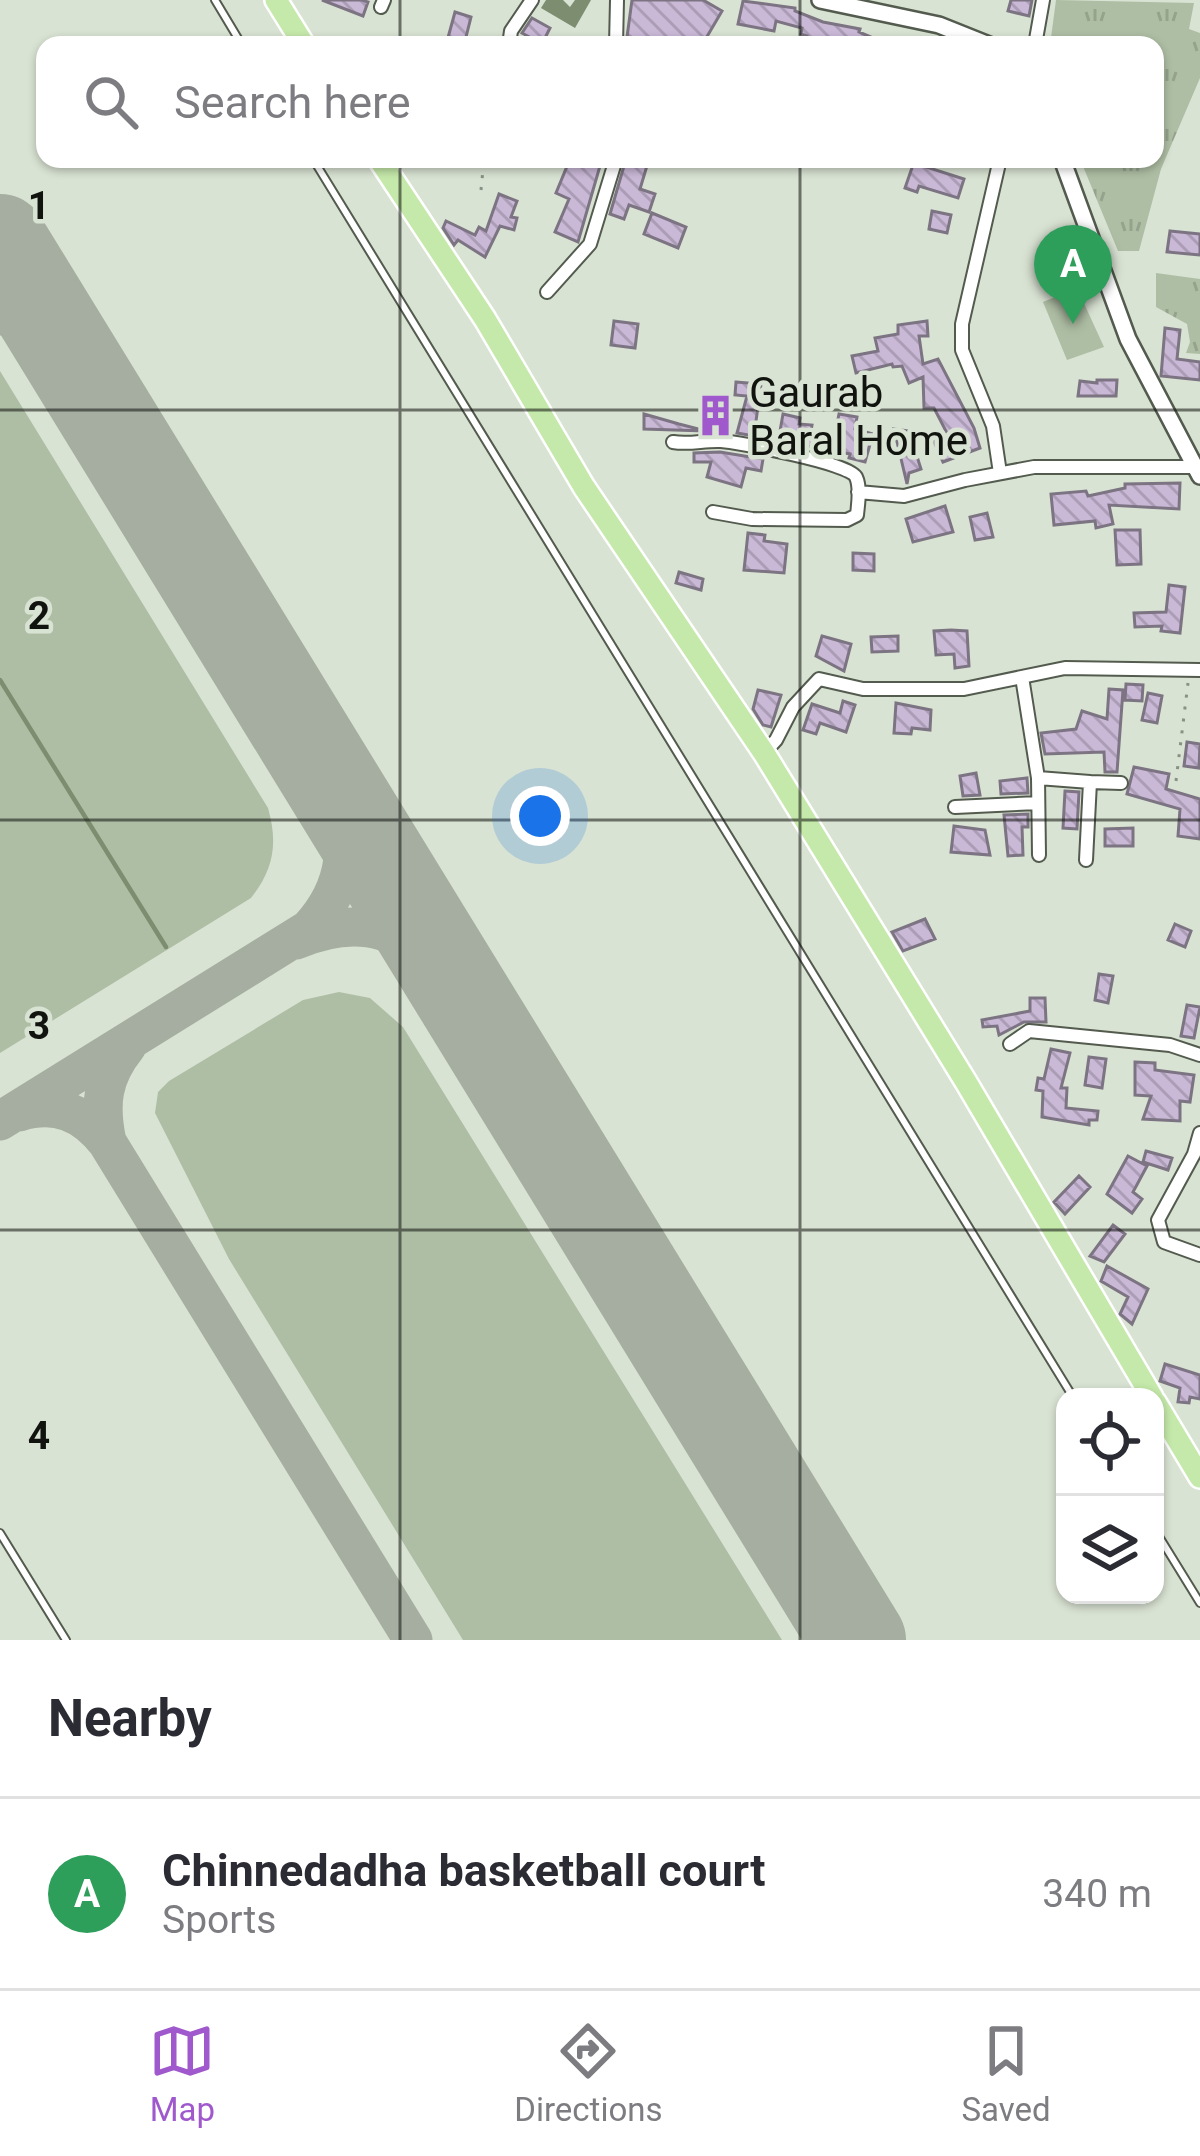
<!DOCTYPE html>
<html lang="en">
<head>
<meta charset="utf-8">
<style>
	body { margin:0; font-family:Roboto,sans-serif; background:#f2f2f3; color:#2b2b33 }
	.controls { position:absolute; right:36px; bottom:36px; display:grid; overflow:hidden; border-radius:24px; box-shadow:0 3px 9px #0004 }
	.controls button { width:108px; height:108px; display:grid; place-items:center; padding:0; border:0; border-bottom:3px solid #e1e1e2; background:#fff; color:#2b2b33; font:60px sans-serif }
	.you { position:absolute; left:540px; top:816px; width:42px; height:42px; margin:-30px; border:9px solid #fff; border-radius:50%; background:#1a73e8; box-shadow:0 0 0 18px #1a73e833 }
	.badge { display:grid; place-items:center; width:78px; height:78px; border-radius:50%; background:#a059cd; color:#fff; font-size:39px; font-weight:700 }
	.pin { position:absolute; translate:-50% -99px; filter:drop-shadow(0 3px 6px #0008) }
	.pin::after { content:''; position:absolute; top:63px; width:42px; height:36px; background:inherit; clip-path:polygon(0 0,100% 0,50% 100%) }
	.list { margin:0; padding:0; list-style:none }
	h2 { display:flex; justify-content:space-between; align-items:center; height:156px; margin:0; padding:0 48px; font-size:51px }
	h2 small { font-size:39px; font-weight:400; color:#7c7c81 }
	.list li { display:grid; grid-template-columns:78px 1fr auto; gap:36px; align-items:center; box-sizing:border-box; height:192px; padding:0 48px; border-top:3px solid #e1e1e2 }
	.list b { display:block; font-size:45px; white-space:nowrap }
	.list p { margin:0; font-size:39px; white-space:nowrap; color:#7c7c81 }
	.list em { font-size:39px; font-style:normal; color:#7c7c81 }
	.icon { flex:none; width:66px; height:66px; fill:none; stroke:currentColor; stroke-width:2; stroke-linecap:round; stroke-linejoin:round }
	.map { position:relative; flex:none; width:1200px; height:1640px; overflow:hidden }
	.search { position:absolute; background:#fff; box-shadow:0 3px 9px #0004; left:36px; right:36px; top:36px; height:132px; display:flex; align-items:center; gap:30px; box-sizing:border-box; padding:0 42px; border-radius:24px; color:#7c7c81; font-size:45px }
	.sheet { height:348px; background:#fff }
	nav { display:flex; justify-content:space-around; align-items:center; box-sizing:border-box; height:168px; border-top:3px solid #e1e1e2; background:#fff; font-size:33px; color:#7c7c81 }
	nav a { display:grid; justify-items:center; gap:6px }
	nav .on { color:#a059cd }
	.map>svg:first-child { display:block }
	.grass { fill:#aebea4 }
	.park { fill:url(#park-tufts) }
	.water { fill:#7c8d70 }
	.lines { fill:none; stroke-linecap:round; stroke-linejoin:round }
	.stream { stroke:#7c8d70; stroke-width:4.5 }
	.taxiway { stroke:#a5aea0; stroke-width:39 }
	.runway { stroke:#a5aea0; stroke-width:96 }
	.building { fill:url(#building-back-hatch); stroke:#7c7482; stroke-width:3 }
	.service-casing { stroke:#535b4e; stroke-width:10 }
	.minor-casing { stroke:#535b4e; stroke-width:16 }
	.tertiary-casing { stroke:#535b4e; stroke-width:20 }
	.primary-casing { stroke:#fff; stroke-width:26 }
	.path { stroke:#899085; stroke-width:3; stroke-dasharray:3 9; stroke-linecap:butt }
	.service { stroke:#fff; stroke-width:6 }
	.minor { stroke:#fff; stroke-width:12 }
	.tertiary { stroke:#fff; stroke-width:15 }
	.primary { stroke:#c5e9aa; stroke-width:21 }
	.grid { fill:none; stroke:#10130e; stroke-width:3; stroke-opacity:0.55 }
	.labels { text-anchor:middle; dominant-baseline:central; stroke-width:9; stroke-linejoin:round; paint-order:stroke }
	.poi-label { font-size:42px; fill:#10130e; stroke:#d9e3d3; text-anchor:start }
	.grid-label { font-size:39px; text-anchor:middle; font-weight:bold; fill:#10130e; stroke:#d9e3d3; stroke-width:9; stroke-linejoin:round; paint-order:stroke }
</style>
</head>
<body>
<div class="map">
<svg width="1200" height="1640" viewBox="0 0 1200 1640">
	<defs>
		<pattern id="park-tufts" width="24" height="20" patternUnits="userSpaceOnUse" patternTransform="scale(3)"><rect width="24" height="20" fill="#aebea4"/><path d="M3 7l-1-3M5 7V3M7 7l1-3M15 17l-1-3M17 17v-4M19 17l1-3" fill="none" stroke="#95a28c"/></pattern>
		<pattern id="building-back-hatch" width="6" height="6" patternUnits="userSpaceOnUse" patternTransform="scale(3)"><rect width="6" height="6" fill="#cab8d7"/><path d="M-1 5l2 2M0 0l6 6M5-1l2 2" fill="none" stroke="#ac9db7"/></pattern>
	</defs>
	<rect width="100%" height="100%" fill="#d9e3d3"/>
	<path class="grass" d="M1077 288 1104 347 1067 360 1043 302Z
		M0 371 268 808C278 843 274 869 251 898L0 1053Z
		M339 992 370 998 403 1027 782 1640H463L229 1259 155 1113 158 1092 169 1081 303 1000Z"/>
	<path class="park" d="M1056 0 1194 3 1189 29 1200 33V78L1161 169 1139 251H1118L1080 159H1155V45H1050Z
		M1156 273 1200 279V354L1186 353 1190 342 1187 324 1156 307Z"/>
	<path class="water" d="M546 0H563L570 7 575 0H591L575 28 541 8Z"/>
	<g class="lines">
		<path class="stream" d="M0 680 166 947"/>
		<path class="taxiway" d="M0 250V288
			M0 316C32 315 48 331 69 354
			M296 940C363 912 407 930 454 982
			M19 1112C56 1101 83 1112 107 1142 99 1104 102 1077 127 1046
			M0 1121 309 929C350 885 350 839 333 784
			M107 1142 413 1640"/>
		<path class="runway" d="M0 242 858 1640"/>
	</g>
	<path class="building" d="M322 0H362L368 2 363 16Z
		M632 0H703L722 11 702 45H664L666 41 627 37Z
		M1011 0H1032L1029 16 1008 11Z
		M743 1 795 8V11L823 22 860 29 859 32 889 45H852L819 38 817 45H805L807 36 801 34 802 28 776 21 774 31 738 24Z
		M455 12 471 17 464 45H446Z
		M532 18 550 28 542 44 522 33Z
		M570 159H602L578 242 555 232 569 199 556 193Z
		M626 159H649L640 189 655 194 649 212 629 205 624 219 610 214Z
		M915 159H924L923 166 964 179 958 198 919 186 917 192 905 188Z
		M499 194 517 201 511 217 517 218 514 230 500 226 485 257 458 240 454 245 443 228 446 221 475 235 479 227 486 231Z
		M932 211 951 215 947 233 929 229Z
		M652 213 686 227 678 248 644 234Z
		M1170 231 1200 234V255L1167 252Z
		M614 321 638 324 635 348 611 345Z
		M927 321 928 336H919L923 364 938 359 974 428 980 448 943 462 934 442 948 435 934 408H924L923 377 909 383 902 366 893 367 892 364 856 373 852 356 878 351 875 338 898 334V325Z
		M1165 328 1180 330 1177 359 1200 362V380L1161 376Z
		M1097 380H1117L1116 396H1078L1080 381 1097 383Z
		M736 382 761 384 754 436 737 433 747 396 735 395Z
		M721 401 727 431H708L703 404Z
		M644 414 679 424 706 431 644 429Z
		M783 414 800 418 799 424 812 425 810 436 834 439 839 414 857 417 855 429 873 434 865 462 849 458 850 454 796 444 797 435 780 431Z
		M894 429 909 431 912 452 915 450 921 469 909 473 907 484Z
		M720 452 763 459 761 471 746 468 741 487 707 477 711 462H694V453Z
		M1180 483 1179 509 1109 505 1113 524 1096 528 1095 521 1054 525 1051 494 1086 491 1088 496 1125 488V484Z
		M945 506 953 532 913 542 906 519Z
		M987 513 993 537 975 540 970 517Z
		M1115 530H1140L1141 564 1117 565Z
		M748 533 765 535 764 541 787 544 784 573 744 570Z
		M853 553 874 554V571L853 570Z
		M679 572 703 579 701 590 676 583Z
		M1169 585 1185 587 1180 633 1161 631 1162 626 1135 627 1134 613 1166 612Z
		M951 630 967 631 969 666 955 668 954 654 936 655 934 631Z
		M822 636 851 644 844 671 816 656Z
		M898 636V651L872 652 871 637Z
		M1126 684 1143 685 1142 701 1125 700Z
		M1109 689 1123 690 1117 772H1105L1104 752 1045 754 1041 733 1076 729 1082 711 1107 719Z
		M758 690 781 695 771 727 763 725 753 709Z
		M1148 693 1162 696 1157 723 1142 720Z
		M843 701 855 705 846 732 820 723 816 734 803 730 812 704 840 713Z
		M896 703 931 710 930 730 912 728 911 734 894 733Z
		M1187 742 1200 744 1199 768 1184 766Z
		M1134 767 1169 774 1166 789 1200 799V839L1178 836 1180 809 1127 794Z
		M976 773 980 795 963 796 960 776Z
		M1027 778 1028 793 1001 794 1000 781Z
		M1065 791 1079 792 1077 829 1063 828Z
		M1028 814V827H1022L1023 855 1008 856 1004 815Z
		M954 826 985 830 990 855 951 852Z
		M1133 828V846H1105V829Z
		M925 919 935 939 903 951 892 932Z
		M1175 924 1191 931 1185 947 1168 940Z
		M1099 974 1113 976 1108 1003 1095 1000Z
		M1030 998H1045L1046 1022H1024L999 1035 997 1026 983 1027 982 1020 1030 1011Z
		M1187 1005 1200 1007 1194 1038 1181 1036Z
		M1051 1049 1070 1053 1061 1088H1067L1066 1108 1098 1111 1097 1120H1089V1125L1042 1117 1043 1091 1036 1090 1038 1078 1044 1079Z
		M1089 1057 1106 1059 1102 1088 1085 1085Z
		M1135 1062 1155 1063V1070L1194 1075 1190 1102 1180 1101V1121L1143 1119 1151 1096 1135 1095Z
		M1146 1151 1172 1158 1168 1170 1143 1162Z
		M1128 1156 1147 1166 1133 1192 1142 1199 1132 1213 1107 1194Z
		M1079 1176 1090 1187 1065 1214 1054 1202Z
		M1113 1225 1125 1234 1104 1262 1090 1256Z
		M1107 1266 1148 1289 1132 1324 1120 1314 1128 1297 1101 1281Z
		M1165 1364 1200 1375V1399L1190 1397 1189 1403 1178 1402 1180 1388 1160 1381Z"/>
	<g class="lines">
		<defs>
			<path id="service" d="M215 0 242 45
				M313 159 1073 1397
				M1155 1530 1200 1603
				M0 1533 66 1640"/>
			<path id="minor" d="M381 7 384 0
				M509 45 511 31 532 0
				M616 45 617 0
				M1035 45 1043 0
				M1000 159 962 324V350L993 426 1000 473
				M547 292 590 244 616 159
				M673 442C690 445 704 440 721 441 740 443 850 463 856 477 861 488 858 504 857 515L847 520 752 519 713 512
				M858 492 904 496 965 480 1034 467H1195
				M1022 677 1038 778 1039 855
				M764 753 776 740 793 707 819 679 863 689H964L1065 668 1200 670
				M1038 778 1090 782
				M955 807 1038 803
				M1086 860 1090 782 1121 783
				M1010 1044 1029 1031 1170 1045 1200 1055
				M1200 1133 1194 1154 1158 1220 1164 1242 1200 1255"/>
			<path id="tertiary" d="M820 0 939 25 989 45
				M1062 159 1128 339 1200 476"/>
			<path id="primary" d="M276 0 304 45
				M379 159 485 319 584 487 764 753 966 1082 1152 1397
				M1155 1402 1200 1477"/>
		</defs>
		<use href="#service" class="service-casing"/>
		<use href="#minor" class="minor-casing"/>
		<use href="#tertiary" class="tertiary-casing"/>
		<use href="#primary" class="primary-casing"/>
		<path class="path" d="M481 190 484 159
			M1176 781 1188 683"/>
		<use href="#service" class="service"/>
		<use href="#minor" class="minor"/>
		<use href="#tertiary" class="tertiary"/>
		<use href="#primary" class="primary"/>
	</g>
	<path class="grid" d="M400 0V45M800 0V45M400 159V1640M800 159V1640M0 410H1200M0 820H1200M0 1230H1200"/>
	<defs>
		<symbol id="building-bare" viewBox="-9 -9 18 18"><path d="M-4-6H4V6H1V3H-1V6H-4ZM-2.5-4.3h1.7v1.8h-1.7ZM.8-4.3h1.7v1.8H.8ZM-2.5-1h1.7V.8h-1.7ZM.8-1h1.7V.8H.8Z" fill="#a059cd" stroke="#d9e3d3" stroke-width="2.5" paint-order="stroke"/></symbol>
	</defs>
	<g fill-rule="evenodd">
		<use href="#building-bare" x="686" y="386" width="59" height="59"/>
	</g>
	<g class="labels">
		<g class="poi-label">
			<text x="749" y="392">Gaurab<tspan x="749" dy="48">Baral Home</tspan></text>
		</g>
	</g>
	<g class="grid-label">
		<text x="39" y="219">1</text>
		<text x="39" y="629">2</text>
		<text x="39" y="1039">3</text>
		<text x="39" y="1449">4</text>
	</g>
</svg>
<div class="controls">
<button><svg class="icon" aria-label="locate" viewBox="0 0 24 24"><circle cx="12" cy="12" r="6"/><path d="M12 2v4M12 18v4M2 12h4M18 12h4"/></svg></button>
<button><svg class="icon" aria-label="layers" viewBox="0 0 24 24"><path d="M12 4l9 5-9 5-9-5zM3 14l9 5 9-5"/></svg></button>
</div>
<div class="you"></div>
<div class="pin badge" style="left:1073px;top:324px;background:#2e9e5b">A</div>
<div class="search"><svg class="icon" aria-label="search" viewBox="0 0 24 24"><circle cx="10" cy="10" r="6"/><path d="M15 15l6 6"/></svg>Search here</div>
</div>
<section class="sheet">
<h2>Nearby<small></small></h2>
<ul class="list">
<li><span class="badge" style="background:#2e9e5b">A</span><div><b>Chinnedadha basketball court</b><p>Sports</p></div><em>340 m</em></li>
</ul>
</section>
<nav>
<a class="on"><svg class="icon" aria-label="map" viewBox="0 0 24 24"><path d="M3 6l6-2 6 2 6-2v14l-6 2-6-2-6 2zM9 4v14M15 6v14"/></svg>Map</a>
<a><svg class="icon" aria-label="directions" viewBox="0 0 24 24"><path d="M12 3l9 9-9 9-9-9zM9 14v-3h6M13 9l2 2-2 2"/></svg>Directions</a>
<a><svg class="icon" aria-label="saved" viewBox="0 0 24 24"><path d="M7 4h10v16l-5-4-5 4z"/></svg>Saved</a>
</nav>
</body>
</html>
